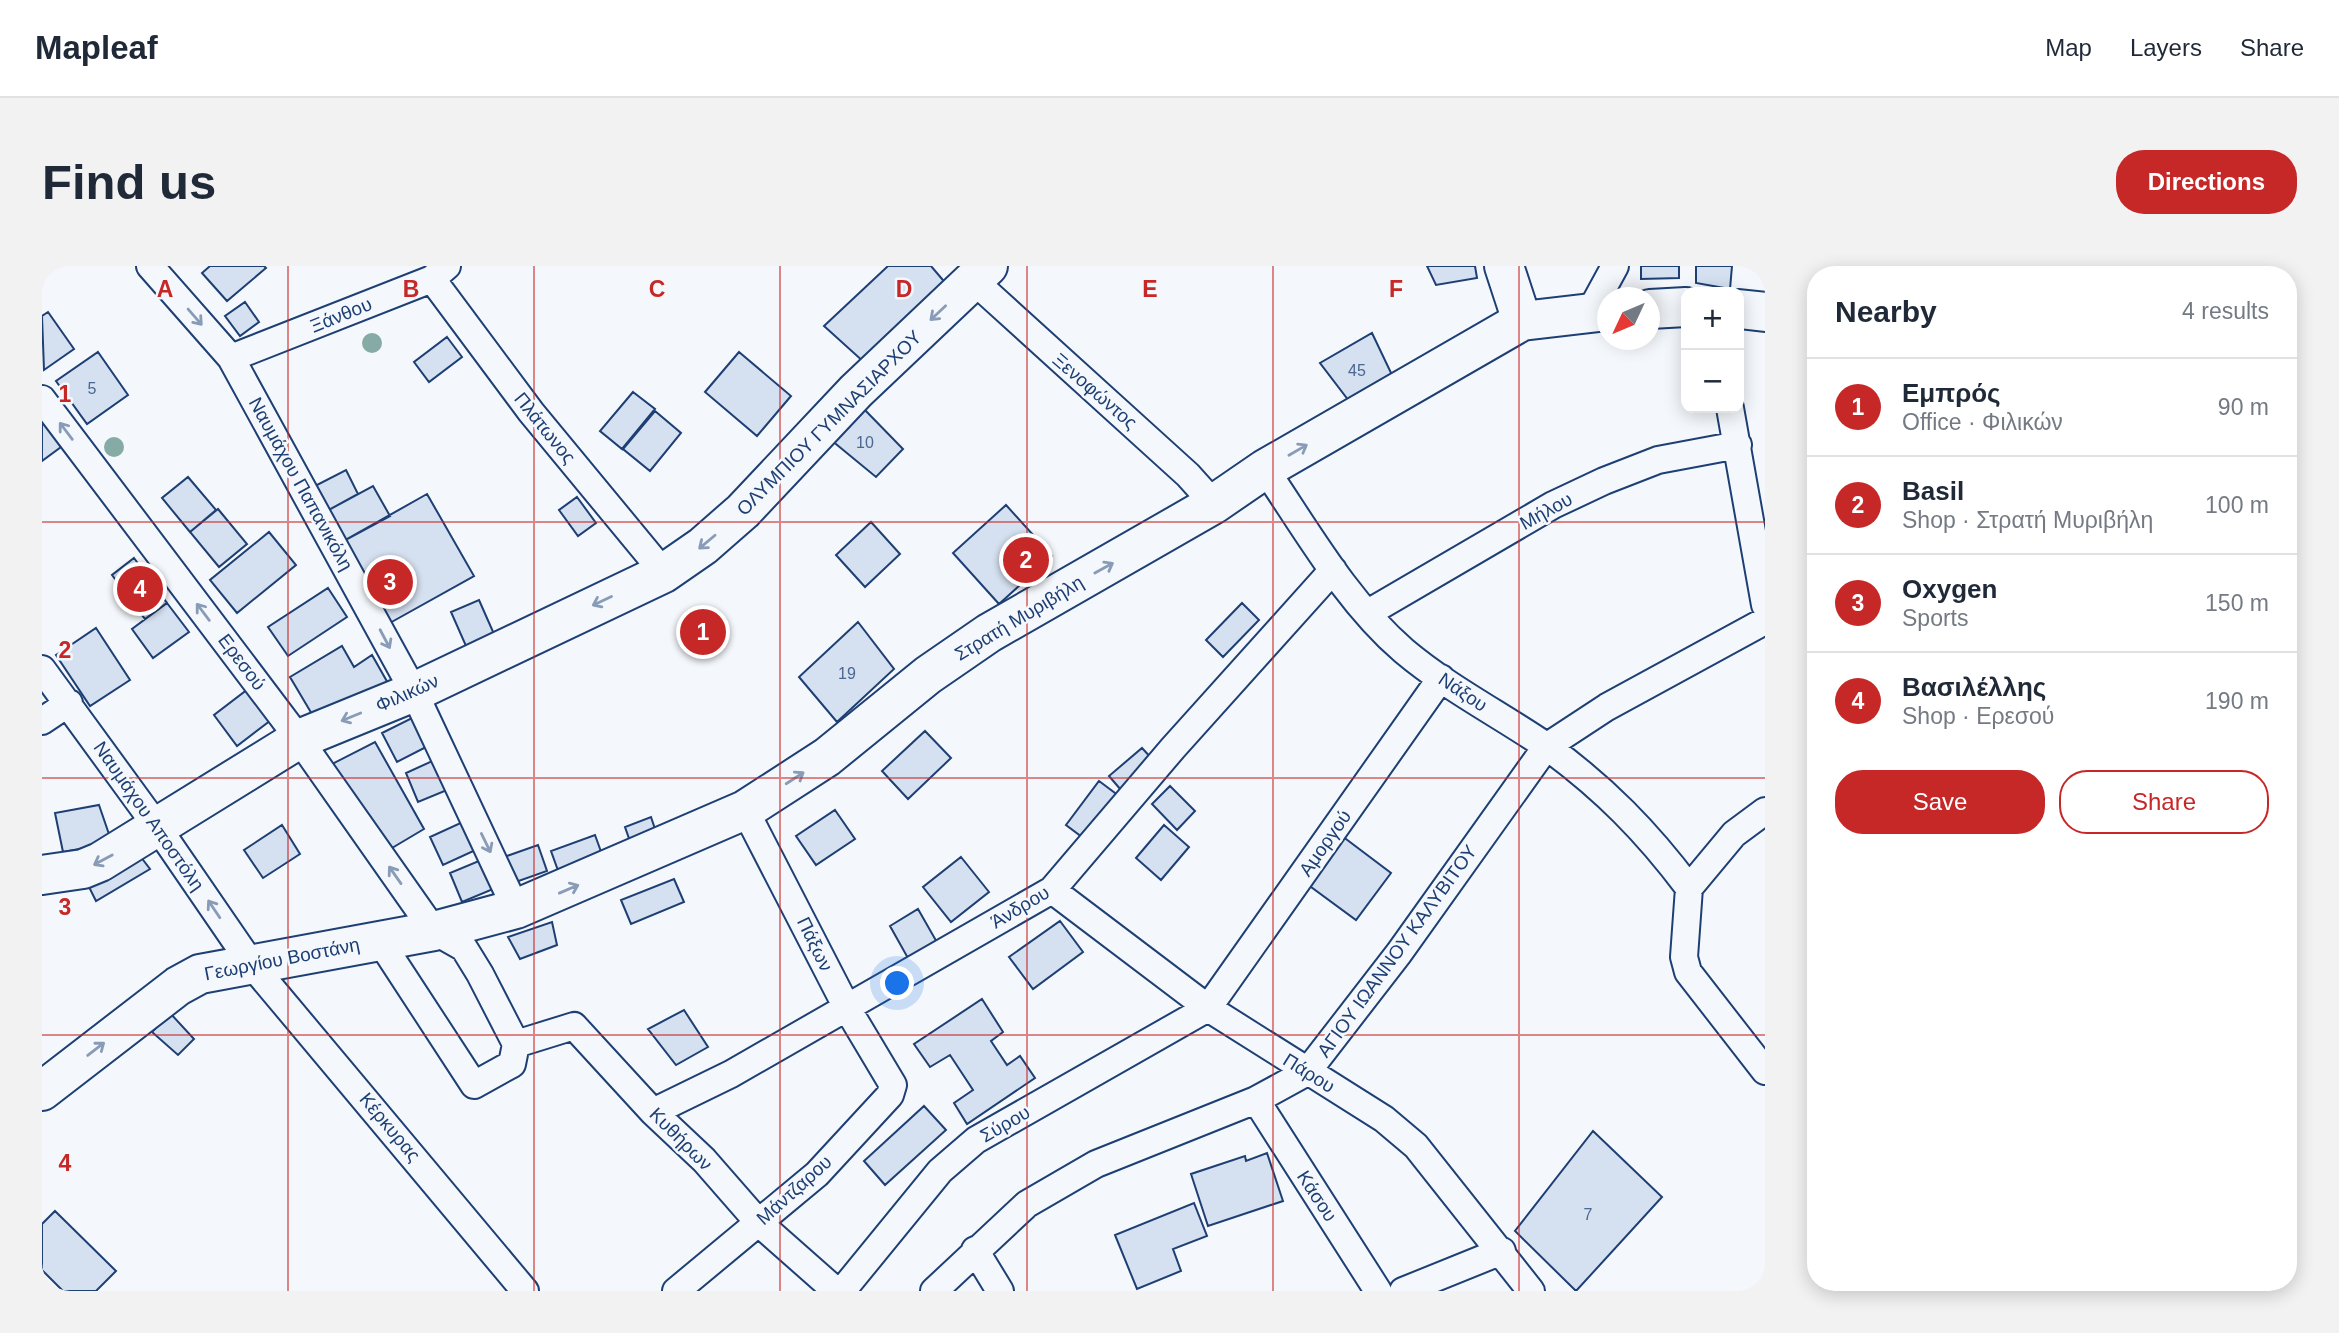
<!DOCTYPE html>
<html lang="en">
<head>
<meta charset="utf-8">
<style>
	body { margin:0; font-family:Arial,sans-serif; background:#f2f2f3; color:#1f2937 }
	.controls { position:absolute; right:21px; top:21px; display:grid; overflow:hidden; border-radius:14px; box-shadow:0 4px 18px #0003 }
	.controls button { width:63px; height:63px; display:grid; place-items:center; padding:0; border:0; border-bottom:2px solid #e0e1e3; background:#fff; color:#1f2937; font:35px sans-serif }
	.compass { position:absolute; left:1555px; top:21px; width:63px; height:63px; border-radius:50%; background:#fff; box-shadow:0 4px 18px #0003; rotate:226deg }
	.you { position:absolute; left:856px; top:718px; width:24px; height:24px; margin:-18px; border:5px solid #fff; border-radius:50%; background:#1a73e8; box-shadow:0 0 0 10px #1a73e833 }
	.badge { display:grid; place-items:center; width:46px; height:46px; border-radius:50%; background:#c62828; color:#fff; font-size:23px; font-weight:700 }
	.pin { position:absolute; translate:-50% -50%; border:4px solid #fff; box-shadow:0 2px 7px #0006 }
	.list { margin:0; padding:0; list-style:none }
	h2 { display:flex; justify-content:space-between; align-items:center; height:91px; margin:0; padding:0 28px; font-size:30px }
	h2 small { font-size:23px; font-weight:400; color:#747a83 }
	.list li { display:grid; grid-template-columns:46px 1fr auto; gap:21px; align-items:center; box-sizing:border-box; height:98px; padding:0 28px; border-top:2px solid #e0e1e3 }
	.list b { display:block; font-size:26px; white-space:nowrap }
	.list p { margin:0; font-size:23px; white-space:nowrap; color:#747a83 }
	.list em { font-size:23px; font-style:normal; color:#747a83 }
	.actions { display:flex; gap:14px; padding:21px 28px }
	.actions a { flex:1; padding:16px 0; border:2px solid #c62828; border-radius:28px; text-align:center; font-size:24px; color:#c62828 }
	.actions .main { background:#c62828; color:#fff }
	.map { position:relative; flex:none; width:1723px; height:1025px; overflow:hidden; border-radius:28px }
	header { display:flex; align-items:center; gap:42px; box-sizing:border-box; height:98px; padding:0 35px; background:#fff; border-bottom:2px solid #e0e1e3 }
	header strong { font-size:33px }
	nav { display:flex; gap:38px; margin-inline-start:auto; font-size:24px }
	.intro { display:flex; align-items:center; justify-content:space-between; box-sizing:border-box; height:168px; padding:0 42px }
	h1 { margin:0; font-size:49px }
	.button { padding:18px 32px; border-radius:28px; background:#c62828; color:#fff; font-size:24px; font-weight:700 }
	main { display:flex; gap:42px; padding:0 42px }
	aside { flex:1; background:#fff; border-radius:28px; box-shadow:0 4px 18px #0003 }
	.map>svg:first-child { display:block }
	.building { fill:#d5e0f0; stroke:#1d3f73; stroke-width:2 }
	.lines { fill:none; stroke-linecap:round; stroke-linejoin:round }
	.minor-casing { stroke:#1d3f73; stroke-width:30 }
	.secondary-casing { stroke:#1d3f73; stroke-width:42 }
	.minor { stroke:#f4f7fb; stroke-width:26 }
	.secondary { stroke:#f4f7fb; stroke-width:38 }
	.tree { fill:#86aba6 }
	.oneway { stroke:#889bb7 }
	.grid { fill:none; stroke:#c62828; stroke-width:2; stroke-opacity:0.55 }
	.labels { text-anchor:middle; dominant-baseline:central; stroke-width:5; stroke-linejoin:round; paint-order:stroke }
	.number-label { font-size:16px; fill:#4b6792 }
	.street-label { font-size:19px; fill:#1d3f73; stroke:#f4f7fb }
	.grid-label { font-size:23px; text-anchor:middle; font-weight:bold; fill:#c62828; stroke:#f4f7fb; stroke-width:5; stroke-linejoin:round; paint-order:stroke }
</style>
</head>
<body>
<header>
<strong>Mapleaf</strong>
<nav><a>Map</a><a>Layers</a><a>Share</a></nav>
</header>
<div class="intro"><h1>Find us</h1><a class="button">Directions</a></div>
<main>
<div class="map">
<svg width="1723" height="1025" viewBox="0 0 1723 1025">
	<rect width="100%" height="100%" fill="#f4f7fb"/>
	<path class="building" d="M168 0H222L224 2 185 35 160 7Z
		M846 0H889L906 20 824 98 782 60Z
		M1385 0H1433L1435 12 1394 19Z
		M1599 0H1637V12L1599 13Z
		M1654 0H1690L1688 23 1654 17Z
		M203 36 217 56 198 70 183 50Z
		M6 46 32 83 2 104 0 50Z
		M1330 67 1351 111 1307 135 1278 97Z
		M405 71 420 91 387 116 372 96Z
		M56 86 86 129 45 158 14 115Z
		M697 86 749 130 715 170 663 126Z
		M591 126 613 143 580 183 558 165Z
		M820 141 861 183 834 211 783 169Z
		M613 145 639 167 608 205 581 183Z
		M0 154 19 181 0 195Z
		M304 204 316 228 283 246 271 221Z
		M146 211 174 244 148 266 120 232Z
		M331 220 348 250 300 276 283 246Z
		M385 228 432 310 346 358 300 276Z
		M535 231 554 257 536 270 517 244Z
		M964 239 1010 290 957 338 911 287Z
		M176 243 205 278 177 301 148 266Z
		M829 256 858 288 823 321 794 289Z
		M227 266 254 299 195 347 168 314Z
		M92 292 125 337 103 353 70 309Z
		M286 322 305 351 246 390 226 361Z
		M437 334 452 368 424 380 409 346Z
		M125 337 147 366 111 392 90 363Z
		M1200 337 1217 354 1181 391 1164 374Z
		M816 356 852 403 795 456 757 411Z
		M54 362 88 414 48 440 14 389Z
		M300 380 312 401 330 389 347 419 277 460 248 411Z
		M210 420 233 451 195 480 172 449Z
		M376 449 390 478 355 496 340 467Z
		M883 465 909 492 866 533 840 505Z
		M333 476 382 563 350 582 290 498Z
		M1100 482 1112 495 1079 524 1067 510Z
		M397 492 410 522 376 536 364 507Z
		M1057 515 1077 530 1044 574 1024 559Z
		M1128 520 1153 545 1135 564 1110 538Z
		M57 539 70 577 21 586 13 547Z
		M793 544 813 573 774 599 754 570Z
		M609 551 616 572 590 581 583 561Z
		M425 554 438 582 401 599 388 571Z
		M240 559 258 588 221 612 202 584Z
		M1122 559 1147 581 1119 614 1094 592Z
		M553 569 562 594 518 610 509 585Z
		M1300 570 1349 607 1314 654 1265 618Z
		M496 579 505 605 471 617 462 591Z
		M95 586 108 603 54 635 44 615Z
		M919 591 947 626 909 656 881 621Z
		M444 592 456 621 420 636 408 607Z
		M632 613 642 636 589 658 579 634Z
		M876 643 896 678 867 694 848 660Z
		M1018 655 1041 686 991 723 967 691Z
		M510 656 515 679 478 693 466 671Z
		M940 733 961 766 949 775 965 799 978 790 993 812 925 858 912 837 931 824 908 789 888 801 872 778Z
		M642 744 666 781 634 799 606 763Z
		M128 747 152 773 136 789 110 766Z
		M882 840 904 864 843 919 822 895Z
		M1551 865 1620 931 1534 1025 1473 965Z
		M1225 887 1241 935 1166 960 1149 908 1203 890 1204 895Z
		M1152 937 1165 970 1131 983 1139 1005 1095 1023 1073 969Z
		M13 945 74 1005 54 1025H21L0 1004V958Z"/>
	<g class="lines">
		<defs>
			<path id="minor" d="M108 0 189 92 372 426 474 643
				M390 13 489 146 622 307
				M931 14 1146 209 1172 238
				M1548 46 1573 0
				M189 92 390 13 405 0
				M0 133 257 473 392 665 422 682 438 708 474 778 470 798 432 819 338 675
				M1688 142 1723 339
				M1223 203C1265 265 1305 336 1362 385 1406 422 1457 448 1504 480 1562 522 1605 566 1647 622
				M1326 347 1511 239 1562 215 1616 194 1696 179
				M0 403 116 562 210 699 483 1025
				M0 455 27 437
				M1647 622 1642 691 1646 706 1723 805
				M1647 622 1692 568 1723 545
				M1010 624 1166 742 1342 853 1374 880 1489 1025
				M474 778 532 760 611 846 662 894 717 957 794 1025
				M1214 834 1336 1025
				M611 846 689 808 1010 624 1131 482 1291 304
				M933 984 958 1025
				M634 1025 775 908 848 829 851 819 805 742 703 544
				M800 1025 898 905 934 874 1166 742 1399 412
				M892 1025 985 938 1054 898 1214 834 1265 806 1357 687 1504 481 1565 441 1723 355
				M1361 1025 1460 985"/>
			<path id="secondary" d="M1462 0 1480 55
				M1608 43 1644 41
				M1697 43 1723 46
				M0 609 41 603 58 596 257 473 372 426 622 307 661 280 701 245 814 125 946 0
				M0 825 136 720 158 708 392 665 474 643 703 544 785 491 886 409 947 367 1172 238 1223 203 1480 55 1566 45"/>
		</defs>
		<use href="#minor" class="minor-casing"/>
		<use href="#secondary" class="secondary-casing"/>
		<use href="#minor" class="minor"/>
		<use href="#secondary" class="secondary"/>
	</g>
	<g class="tree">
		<circle cx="330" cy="77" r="10"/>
		<circle cx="72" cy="181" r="10"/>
	</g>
	<defs><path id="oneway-shaft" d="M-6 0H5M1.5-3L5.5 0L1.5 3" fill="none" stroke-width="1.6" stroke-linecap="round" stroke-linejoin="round" transform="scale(1.75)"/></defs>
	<g class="oneway">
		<use href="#oneway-shaft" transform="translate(896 47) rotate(137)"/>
		<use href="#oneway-shaft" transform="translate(153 51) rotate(49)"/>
		<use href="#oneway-shaft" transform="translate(24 165) rotate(-127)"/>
		<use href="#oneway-shaft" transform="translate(1256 184) rotate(-30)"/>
		<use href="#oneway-shaft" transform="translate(665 276) rotate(140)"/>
		<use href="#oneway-shaft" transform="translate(1062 302) rotate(-29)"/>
		<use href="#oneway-shaft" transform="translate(560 335) rotate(155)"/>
		<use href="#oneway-shaft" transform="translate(161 346) rotate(-127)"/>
		<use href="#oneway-shaft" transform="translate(343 373) rotate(62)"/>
		<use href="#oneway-shaft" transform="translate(309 451) rotate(158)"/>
		<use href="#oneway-shaft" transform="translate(753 512) rotate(-33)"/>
		<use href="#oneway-shaft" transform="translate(444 577) rotate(64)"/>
		<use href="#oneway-shaft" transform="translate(61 594) rotate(152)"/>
		<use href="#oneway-shaft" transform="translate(353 609) rotate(-125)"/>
		<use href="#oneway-shaft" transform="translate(527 623) rotate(-23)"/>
		<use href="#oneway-shaft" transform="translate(172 643) rotate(-124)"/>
		<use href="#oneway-shaft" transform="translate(54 783) rotate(-38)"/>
	</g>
	<path class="grid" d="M246 0V1025M492 0V1025M738 0V1025M985 0V1025M1231 0V1025M1477 0V1025M0 256H1723M0 512H1723M0 769H1723"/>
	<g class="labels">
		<g class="number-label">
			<text x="1315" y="104">45</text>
			<text x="50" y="122">5</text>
			<text x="823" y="176">10</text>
			<text x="805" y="407">19</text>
			<text x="1546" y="948">7</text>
		</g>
		<g class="street-label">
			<text transform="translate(299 49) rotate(-22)">Ξάνθου</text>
			<text transform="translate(1053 125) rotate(41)">Ξενοφώντος</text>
			<text transform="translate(787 157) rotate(-45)">ΟΛΥΜΠΙΟΥ ΓΥΜΝΑΣΙΑΡΧΟΥ</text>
			<text transform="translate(503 162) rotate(51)">Πλάτωνος</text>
			<text transform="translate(259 218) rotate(61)">Ναυμάχου Παπανικόλη</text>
			<text transform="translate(1504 245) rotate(-29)">Μήλου</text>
			<text transform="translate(977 352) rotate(-31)">Στρατή Μυριβήλη</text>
			<text transform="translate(200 396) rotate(53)">Ερεσού</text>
			<text transform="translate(1421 426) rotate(34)">Νάξου</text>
			<text transform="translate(365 427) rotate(-24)">Φιλικών</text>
			<text transform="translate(107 550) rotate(55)">Ναυμάχου Αποστόλη</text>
			<text transform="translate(1283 577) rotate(-55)">Αμοργού</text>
			<text transform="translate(978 641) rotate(-31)">Άνδρου</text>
			<text transform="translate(773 678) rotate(64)">Πάξων</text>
			<text transform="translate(1355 685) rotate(-54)">ΑΓΙΟΥ ΙΩΑΝΝΟΥ ΚΑΛΥΒΙΤΟΥ</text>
			<text transform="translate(240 693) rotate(-11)">Γεωργίου Βοστάνη</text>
			<text transform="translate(1267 807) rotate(32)">Πάρου</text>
			<text transform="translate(963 858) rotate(-30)">Σύρου</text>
			<text transform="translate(348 861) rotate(50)">Κέρκυρας</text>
			<text transform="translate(639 873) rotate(45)">Κυθήρων</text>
			<text transform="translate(752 924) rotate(-42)">Μάντζαρου</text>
			<text transform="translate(1275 930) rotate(57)">Κάσου</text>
		</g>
	</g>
	<g class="grid-label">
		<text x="123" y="31">A</text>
		<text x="369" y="31">B</text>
		<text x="615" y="31">C</text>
		<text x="862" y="31">D</text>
		<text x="1108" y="31">E</text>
		<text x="1354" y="31">F</text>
		<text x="23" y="136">1</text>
		<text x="23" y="392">2</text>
		<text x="23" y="649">3</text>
		<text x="23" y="905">4</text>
	</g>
</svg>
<div class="controls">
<button>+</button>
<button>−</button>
</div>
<svg class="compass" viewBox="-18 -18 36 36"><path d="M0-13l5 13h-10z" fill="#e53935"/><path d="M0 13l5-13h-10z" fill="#747a83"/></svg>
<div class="you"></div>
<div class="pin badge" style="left:661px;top:366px">1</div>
<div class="pin badge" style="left:984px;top:294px">2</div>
<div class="pin badge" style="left:348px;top:316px">3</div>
<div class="pin badge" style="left:98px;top:323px">4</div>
</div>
<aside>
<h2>Nearby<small>4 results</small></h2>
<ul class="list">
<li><span class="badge">1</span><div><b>Εμπρός</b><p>Office · Φιλικών</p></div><em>90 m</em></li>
<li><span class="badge">2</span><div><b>Basil</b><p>Shop · Στρατή Μυριβήλη</p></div><em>100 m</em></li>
<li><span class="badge">3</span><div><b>Oxygen</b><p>Sports</p></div><em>150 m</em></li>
<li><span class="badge">4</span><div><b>Βασιλέλλης</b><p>Shop · Ερεσού</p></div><em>190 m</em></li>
</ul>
<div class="actions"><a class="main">Save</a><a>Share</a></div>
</aside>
</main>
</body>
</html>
